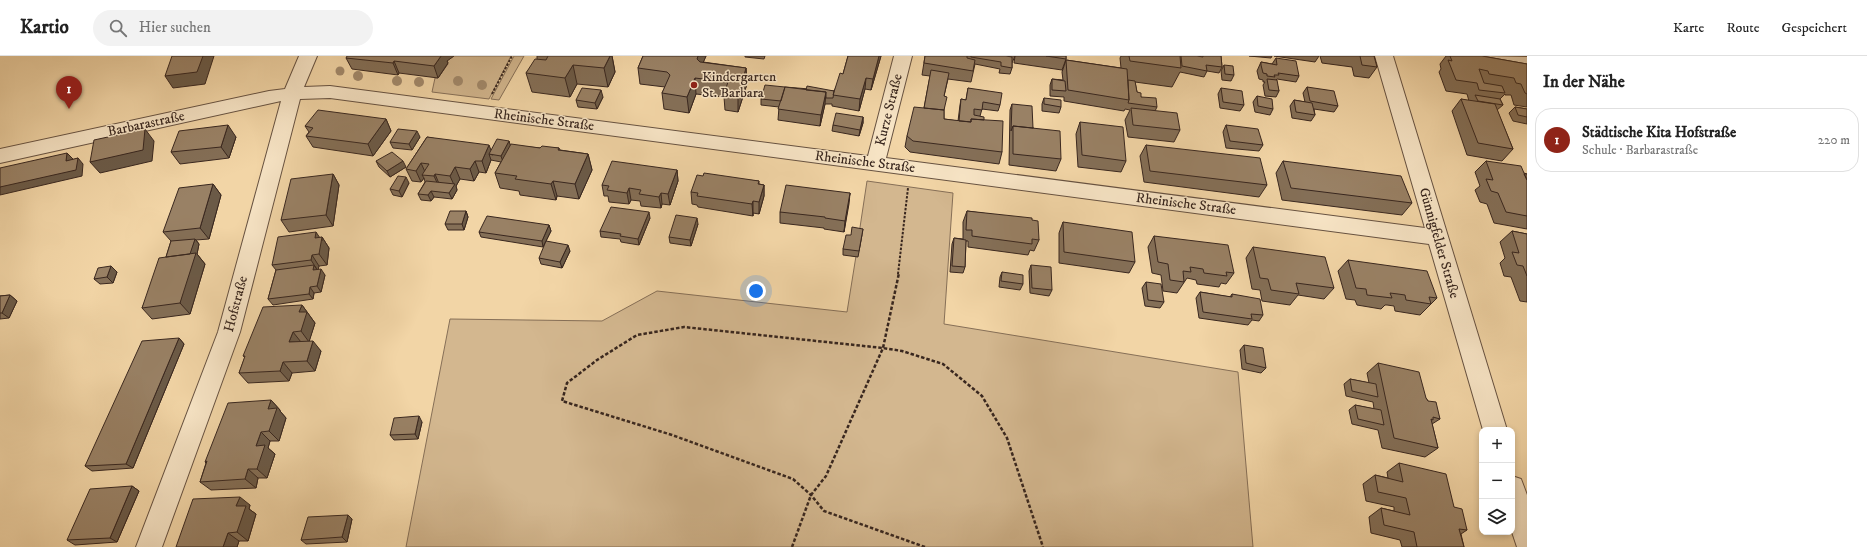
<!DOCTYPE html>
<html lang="de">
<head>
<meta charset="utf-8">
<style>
	body { margin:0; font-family:"IM FELL DW Pica",serif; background:#f2f2f2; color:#222 }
	.controls { position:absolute; right:12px; bottom:12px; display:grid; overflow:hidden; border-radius:8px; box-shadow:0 2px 6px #0003 }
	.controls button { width:36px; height:36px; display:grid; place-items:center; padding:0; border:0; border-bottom:1px solid #e0e0e0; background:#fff; color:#222; font:20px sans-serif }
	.you { position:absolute; left:756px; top:235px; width:14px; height:14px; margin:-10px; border:3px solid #fff; border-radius:50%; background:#1a73e8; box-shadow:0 0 0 6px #1a73e833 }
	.badge { display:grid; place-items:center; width:26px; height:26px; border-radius:50%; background:#8f2418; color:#fff; font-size:13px; font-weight:700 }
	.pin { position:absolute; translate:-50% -33px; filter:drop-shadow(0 1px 2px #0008) }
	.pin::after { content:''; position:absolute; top:21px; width:14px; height:12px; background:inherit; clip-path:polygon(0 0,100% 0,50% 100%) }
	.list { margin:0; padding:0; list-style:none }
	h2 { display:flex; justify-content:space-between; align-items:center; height:52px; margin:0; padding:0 16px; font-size:17px }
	h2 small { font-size:13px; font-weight:400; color:#767676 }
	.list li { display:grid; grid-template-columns:26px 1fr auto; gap:12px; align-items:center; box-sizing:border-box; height:64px; margin:0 8px 8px; padding:0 8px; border:1px solid #e0e0e0; border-radius:16px }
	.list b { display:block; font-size:15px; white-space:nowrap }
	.list p { margin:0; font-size:13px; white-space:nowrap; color:#767676 }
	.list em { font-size:13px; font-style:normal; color:#767676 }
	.icon { flex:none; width:22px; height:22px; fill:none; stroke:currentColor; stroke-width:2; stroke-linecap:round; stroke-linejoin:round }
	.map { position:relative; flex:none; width:1527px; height:491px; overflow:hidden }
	header { display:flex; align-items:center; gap:24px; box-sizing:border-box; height:56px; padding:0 20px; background:#fff; border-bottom:1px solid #e0e0e0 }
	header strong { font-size:19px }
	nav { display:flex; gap:22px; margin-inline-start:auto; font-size:14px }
	.search { width:280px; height:36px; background:#f2f2f2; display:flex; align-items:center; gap:10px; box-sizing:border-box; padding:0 14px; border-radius:22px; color:#767676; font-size:15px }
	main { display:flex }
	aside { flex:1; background:#fff }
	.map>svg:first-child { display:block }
	.green { fill:#d3b78f; stroke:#866f57 }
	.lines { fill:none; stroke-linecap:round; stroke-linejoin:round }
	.minor-casing { stroke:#675241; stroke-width:2 }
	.path-far1 { stroke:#39271f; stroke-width:2; stroke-dasharray:2.5 1.5; stroke-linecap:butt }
	.path { stroke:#39271f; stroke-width:2.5; stroke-dasharray:3.5 2; stroke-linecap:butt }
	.minor { fill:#f7e4c5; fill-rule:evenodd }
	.tree { fill:#a2896b }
	.wall { fill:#846f57; stroke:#39271f }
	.shaded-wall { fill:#6b5a47; stroke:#39271f }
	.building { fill:#998165; stroke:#39271f }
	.poi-dot { fill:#8f2418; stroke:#f7e4c5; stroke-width:1.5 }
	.labels { text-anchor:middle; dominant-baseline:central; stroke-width:3; stroke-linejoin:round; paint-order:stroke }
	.poi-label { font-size:14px; fill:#39271f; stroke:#f7e4c5; text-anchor:start }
	.street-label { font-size:14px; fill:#39271f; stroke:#f7e4c5 }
</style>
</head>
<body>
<header>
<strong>Kartio</strong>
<div class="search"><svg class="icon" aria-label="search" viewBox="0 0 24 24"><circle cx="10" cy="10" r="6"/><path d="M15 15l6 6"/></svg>Hier suchen</div>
<nav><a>Karte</a><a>Route</a><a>Gespeichert</a></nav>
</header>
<main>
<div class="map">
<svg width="1527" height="491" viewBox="0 0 1527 491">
	<rect width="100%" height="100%" fill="#f2d5a6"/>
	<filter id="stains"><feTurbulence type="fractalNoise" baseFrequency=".005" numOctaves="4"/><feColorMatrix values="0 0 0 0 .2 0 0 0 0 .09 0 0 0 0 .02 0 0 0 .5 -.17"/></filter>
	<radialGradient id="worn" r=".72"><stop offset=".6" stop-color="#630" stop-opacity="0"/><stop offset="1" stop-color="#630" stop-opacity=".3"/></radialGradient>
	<path class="green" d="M454 0H511L489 43 432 36 435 22H438L448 8 444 7Z
		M514 0H524L499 44 491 43Z
		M867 125 953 137 944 268 1238 316 1253 491H406L450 263 602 265 657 235 847 256 856 200H858L862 179 859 178Z"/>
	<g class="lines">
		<defs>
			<path id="minor" d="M299 0H317L304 31 330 30 868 100 894 0H912L886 102 1425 172 1375 0H1393L1507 374H1483L1429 188 330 42 300 43 240 276 162 491H136L218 276 281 45 0 107V93L269 35 285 33Z
				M1478 0 1527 1V11L1487 5 1481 4Z
				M1512 420 1521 423 1527 439V491H1517L1512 476Z"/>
		</defs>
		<use href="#minor" class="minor-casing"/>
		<path class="path-far1" d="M492 38 512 0
			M898 218 908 132"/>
		<path class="path" d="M792 491 811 439 826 420 883 292 899 217
			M925 491 824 455 811 439 793 423 672 379 562 345 567 327 597 304 637 279 684 271 883 292 902 295 943 308 982 340 1007 382 1043 491"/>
		<use href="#minor" class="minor"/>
	</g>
	<g class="tree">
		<circle cx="340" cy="15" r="4.5"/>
		<circle cx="358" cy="20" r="5"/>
		<circle cx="397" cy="25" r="5"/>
		<circle cx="458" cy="25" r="5"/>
		<circle cx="419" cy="26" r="5"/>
		<circle cx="482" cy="29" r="5"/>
	</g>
	<path class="wall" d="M537 0H612L615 16 608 31 577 28 570 41 532 36 526 17 537 3Z
		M643 0H706L703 6 746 12 747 28 738 56 725 54 724 41 696 38 689 57 664 53 662 37 665 31 640 28 638 12Z
		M745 0H765L764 3 745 1Z
		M848 0H881L871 34 865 33 859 55 832 50V48H825L820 70 778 64 779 51 761 49V43L785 31 834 35 843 18Z
		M925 0H1015L1012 7V12L1010 18 999 17 1000 13 975 8 971 26 948 23 944 40V63L958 65 960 49 961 43 966 44 968 32 1000 49 998 55 982 53 980 60 984 64 1002 96 999 108 910 96 905 91 907 80 924 52 930 20 922 19Z
		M1015 0H1066V3L1062 14 1014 7Z
		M1121 0H1221L1222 11 1219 17 1207 15 1204 21 1180 16 1172 31 1135 26 1137 36 1141 41 1157 51 1155 55 1180 74 1174 86 1128 81 1125 64 1130 54 1125 53 1124 55 1064 45V41L1050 40V29L1052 23 1063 24 1062 16 1066 4 1121 12 1120 2Z
		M1249 0H1272L1271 2Z
		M1274 0H1319L1315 6Z
		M1320 0H1374L1377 11 1369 22 1354 20 1352 11 1322 7Z
		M1446 0H1482L1527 8V51L1514 49 1511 39H1505V38L1500 43 1503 49 1497 54 1513 93 1502 105 1467 99 1452 55 1461 43 1469 45 1467 38 1446 35 1439 16 1441 13 1440 8Z
		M346 2 447 5 448 7 438 22 399 17 398 19 352 13Z
		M1276 2 1299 20 1296 26 1277 23 1276 24 1279 35 1276 41 1265 40 1263 29 1265 26H1263V24L1259 23 1257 15 1261 6 1272 8Z
		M1224 9 1234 19 1231 25 1222 24 1221 15Z
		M1307 31 1338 50 1334 56 1314 53 1315 59 1311 65 1292 62 1290 50 1294 44 1305 46 1303 37Z
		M1221 32 1244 49 1240 55 1220 52 1218 38Z
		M1257 40 1273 53 1270 59 1255 56 1253 46Z
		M603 41 597 53 578 51 576 44Z
		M1044 42 1061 51 1059 57 1042 55V48Z
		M1012 48 1061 103 1056 115 1009 109 1010 54Z
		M1515 51 1527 53V68L1513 65 1509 57Z
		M863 61V67L859 80 832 75 833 69Z
		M386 63 391 75 373 100 313 91 306 80 309 76 305 70Z
		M1080 66 1126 105 1121 116 1078 111 1076 78Z
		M1226 69 1263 89 1259 95 1226 92 1223 76Z
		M236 81 229 102 180 108 171 96Z
		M420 81 412 94 393 92 390 86Z
		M427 81 491 94 509 85 510 89 540 92H559L560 94 588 98 592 114 579 143 557 140 556 144 520 139 519 135 500 132 495 117 501 106 491 104 486 117 479 116 474 125 460 123 456 130 457 134 452 143 434 141 431 145 421 144 418 138 425 126 424 122 421 126 412 125 406 113Z
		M1146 89 1267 129 1259 141 1144 126 1140 100Z
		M376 105 406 111 390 121 379 111Z
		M1283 105 1412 147 1402 159 1282 144 1276 117Z
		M1486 105 1527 118V173L1494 167 1487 148 1480 146 1475 134 1480 130 1475 116Z
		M677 114 678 125 670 149 662 148 661 152 641 150 640 145 631 144 629 148 609 146 608 140H604L602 129Z
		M333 118 339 129 333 170 289 176 281 164Z
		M703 120 759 125V128L764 129V140L759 158 753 157V160L698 151 697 149 692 148 691 136Z
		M409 127 402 141 393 139 390 133Z
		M213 128 221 139 209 183 196 184 199 188 197 198 205 208 190 258 152 263 142 252 166 201 171 185 163 176Z
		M850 137 844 176 824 173V172L780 167V156Z
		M466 155 468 161 464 174H448L445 168Z
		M967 155 1032 164 1039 184 1034 195 1030 194 1028 199 968 191V185H966L965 211 963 217 950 216 952 188 954 182 963 183V166Z
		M650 162 639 189 621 186 620 183 601 181 600 175Z
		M1063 166 1135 206 1129 217 1059 207V177Z
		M698 168 691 190 670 187 669 181Z
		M549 169 551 175 543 191 481 181 479 176Z
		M863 173 858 201 843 199V193L851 179Z
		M1512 175 1527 178V246L1520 245 1511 221 1504 220 1500 207 1505 202 1500 186Z
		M1154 180 1234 217 1226 228 1221 227 1219 231 1197 228 1196 224 1187 222 1177 237 1163 235 1161 219 1152 217 1148 191Z
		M322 181 329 192 327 209 319 210 318 213 325 219 321 236 314 237 313 243 273 249 268 243 276 214 272 209 320 182Z
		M1253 191 1334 232 1324 243 1298 239 1290 249 1262 245 1260 234 1252 233 1246 202Z
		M570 195 562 212 541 208 539 202Z
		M1348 204 1437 242 1420 259 1395 255 1394 250 1387 249H1385L1381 253 1357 249 1355 244 1346 243 1338 215Z
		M1031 209 1052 234 1049 240 1030 237 1029 215Z
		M111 210 117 216 113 227 100 228 94 223Z
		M1002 216 1023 228 1020 234 999 231 1000 221Z
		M1146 226 1164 246 1160 252 1145 250 1142 232Z
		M1200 236 1230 241 1232 238 1263 259 1259 265 1252 264 1248 269 1199 262 1196 242Z
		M10 239 17 245 9 262 0 263V240Z
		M302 249 315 267 309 285 321 295 315 315 292 317 289 325 248 327 239 317 245 301 243 300Z
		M179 282 184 288 133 412 92 415 85 410Z
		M1244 289 1266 312 1261 317 1242 313 1240 294Z
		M1378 307 1426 342 1440 363 1432 368 1438 392 1425 401 1382 392 1378 374 1352 368 1349 354 1355 349 1374 353 1373 346 1346 340 1344 328 1350 323 1369 327 1367 317Z
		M271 344 280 354V355L286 362 279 385H270L268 392 275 398 267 422H258L256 432 211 434 200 426 206 407 205 406Z
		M422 366 418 383 394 384 390 379Z
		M1399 407 1454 451 1467 474 1461 478 1464 491H1402L1400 484 1371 477 1369 461 1381 452 1394 455V451L1366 445 1363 428 1375 419 1388 422 1387 416Z
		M132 430 139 435 117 486 75 489 67 484Z
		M250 449 249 453 256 458 248 485H239L237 491H176Z
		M352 463 347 486 306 488 301 484Z"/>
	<path class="shaded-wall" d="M203 0H214L205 28 173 32 165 20Z
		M441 0H454L447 5 448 7 438 22 434 10Z
		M610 0H612L615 16 608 31 604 12Z
		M698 0H706L698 19 697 3Z
		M879 0H881L871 34 873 23Z
		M394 5 399 17 398 19 393 7Z
		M573 9 577 28 570 41 565 22Z
		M746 12 747 28 738 56V40Z
		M695 22 696 38 689 57 687 41Z
		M866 22 865 33 859 55 860 43Z
		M601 34 603 41 597 53 595 47Z
		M826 36 825 48 820 70 821 59Z
		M863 61V67L859 80 860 74Z
		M386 63 391 75 373 100 368 88Z
		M228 69 236 81 229 102 221 91Z
		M145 73 154 85 152 105 100 117 90 106Z
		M417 75 420 81 412 94 409 88Z
		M509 85 511 91 503 106 501 100Z
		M489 89 493 99 489 98 491 104 486 117 482 105Z
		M67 97 73 103 71 111 66 105Z
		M588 98 592 114 579 143 575 128Z
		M78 102 83 108 82 120 0 139V131Z
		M403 105 406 111 390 121 387 115Z
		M475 105 479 116 474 125 470 113Z
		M421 107 426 118 422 119 424 122 421 126 416 115Z
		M455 111 460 123 456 130 457 134 452 143 449 137 454 129 450 120Z
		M677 114 678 125 670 149 668 138Z
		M333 118 339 129 333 170 326 159Z
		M435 118 440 130 439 131 434 120Z
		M406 121 409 127 402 141 399 135Z
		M553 125 557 140 556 144 551 128Z
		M213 128 221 139 209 183 200 172Z
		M764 129V140L759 158V146Z
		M629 132 631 144 629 148 627 137Z
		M431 135 434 141 431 145 428 139Z
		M661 137 662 148 661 152 659 141Z
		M850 137 849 148 844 176 845 165Z
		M753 145V160L752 148Z
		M466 155 468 161 464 174 462 168Z
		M649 156 650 162 639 189 638 183Z
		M697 162 698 168 691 190 690 184Z
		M549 169 551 175 543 191 542 185Z
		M316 176 322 185V181L329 192 327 209 319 198 315 182Z
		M195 183 199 188 197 198 205 208 190 258 180 247 189 199Z
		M568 189 570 195 562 212 560 206Z
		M312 199 319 210 318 215 311 204Z
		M314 209 318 215 313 214Z
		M111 210 117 216 113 227 107 221Z
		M321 213 325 219 321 236 317 230Z
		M310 231 314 237 313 243 309 238Z
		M10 239 17 245 9 262 2 257Z
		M302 249 315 267 309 286 301 275 299 256Z
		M293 276 301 286H289Z
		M179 282 184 288 133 412 126 408Z
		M313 285 321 295 315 315 307 305Z
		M283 306 292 317 289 325 280 315Z
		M271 344 280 354V355L286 362 279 385 269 375 268 353Z
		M419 360 422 366 418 383 415 378Z
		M261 376 270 385 268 392 275 398 267 422 257 413 256 390Z
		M248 413 258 422 256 432 245 423Z
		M132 430 139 435 117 486 110 482Z
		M240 441 250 449 249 453 256 458 248 485 237 476 236 450Z
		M348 459 352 463 347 486 342 481Z
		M228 477 239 485 237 491H223Z"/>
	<path class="building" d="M172 0H203L197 16 165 20Z
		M347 0H441L434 10 394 5 393 7 346 2Z
		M548 0H610L604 12 573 9 565 22 526 17 535 3 546 4Z
		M643 0H698L697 3 700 6 746 12 738 40 724 38 728 26 695 22 687 41 662 37 670 19 667 16 638 12Z
		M848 0H879L873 23 866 22 860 43 833 39 840 17 843 18Z
		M925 0H967V2L975 4 973 15 924 7Z
		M971 0H1006L1012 1V12L1001 10V6L971 1Z
		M1046 0H1066V3Z
		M1129 0H1180L1181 12 1130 5Z
		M1181 0H1197L1203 1V0H1221L1222 11 1206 9 1207 15 1182 10Z
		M1360 0H1374L1377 11 1362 9Z
		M1450 0H1482L1527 8V38L1525 37 1521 28 1516 27 1514 22 1489 18 1488 15 1479 13 1484 27 1502 30 1505 37 1479 34 1477 27 1456 24 1448 4 1452 5Z
		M1276 2 1296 5 1299 20 1278 17 1279 19H1274L1275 21 1267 20V18L1263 17 1261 9V6L1277 9Z
		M1066 4 1127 13 1129 44 1068 34Z
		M1224 9 1233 10 1234 19 1225 18Z
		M931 14 949 17 944 40 947 41 944 54 924 52Z
		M1052 23 1065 25 1066 35 1052 34Z
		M1267 23 1277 24 1279 35 1269 34Z
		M1128 24 1135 25 1137 36 1141 37V41L1156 42 1157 51 1128 47 1129 44Z
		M765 29 785 31 781 45 761 43Z
		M807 30 834 35 833 42H826V36L806 34Z
		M785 31 826 36 821 59 778 53Z
		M1307 31 1334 35 1338 50 1310 45Z
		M582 32 601 34 595 47 576 44Z
		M968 32 1002 37 1000 49 983 46 982 54 974 53V59L984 61V64L971 63V66L959 65 961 43 966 44Z
		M1221 32 1242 35 1244 49 1223 46Z
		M1475 39 1500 43 1503 49 1478 45Z
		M1257 40 1272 43 1273 53 1258 50Z
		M1044 42 1061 44V51L1044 48Z
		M1461 43 1495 48 1513 93 1478 87Z
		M1294 44 1312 47 1315 59 1296 56Z
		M1012 48 1032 50 1033 72 1013 70 1011 75Z
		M914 51 944 54V63L971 66V63L1003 65 1002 96 913 85 907 80Z
		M1515 51 1527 53V61L1518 59Z
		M1131 52 1177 57 1180 74 1133 69Z
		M318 54 386 63 368 88 306 80 313 72 305 70Z
		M836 57 863 61 860 74 833 69Z
		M1080 66 1123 71 1126 105 1082 99Z
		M228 69 221 91 171 96 179 75Z
		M1226 69 1258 73 1263 89 1230 85Z
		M1013 70 1060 75 1061 103 1013 98Z
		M145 73 143 94 90 106 94 84Z
		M398 73 417 75 409 88 390 86Z
		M427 81 489 89 482 105H475L470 113 455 111 450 120 435 118 434 120 422 119 429 108 421 107 416 115 406 113Z
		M497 83 509 85 501 100 489 98Z
		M511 88 540 92 542 90 559 92 558 94 588 98 575 128 553 125 551 128 515 123 517 120 495 117Z
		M1146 89 1260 102 1267 129 1150 115Z
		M392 96 403 105 387 115 376 105Z
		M67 97 66 105 78 102 76 114 0 131V112Z
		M612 105 677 114 668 138 661 137 659 141 639 138 641 134 629 132 627 137 607 134 609 130 602 129Z
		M1283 105 1401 120 1412 147 1291 132Z
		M1486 105 1521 110 1527 124V160L1506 156 1498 137 1491 135 1486 123 1493 124Z
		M704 117 759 125 758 128 764 129 759 146 753 145 752 148 697 140 698 137 691 136 697 119 703 120Z
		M333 118 326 159 281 164 291 123Z
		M1524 118H1527V124Z
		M398 120 406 121 399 135 390 133Z
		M426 125 455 128 449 137 431 135 428 139 418 138Z
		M213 128 200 172 163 176 179 132Z
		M786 129 850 137 845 165 825 162V161L780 156Z
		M611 151 649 156 638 183 620 180 621 178 600 175Z
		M450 155H466L462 168H445Z
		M967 155 1032 162V164L1038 165 1039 184 1032 183V188L972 180V174H966Z
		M676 159 697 162 690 184 669 181Z
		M487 160 549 169 542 185 479 176Z
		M1063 166 1132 176 1135 206 1064 196Z
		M852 171 863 173 859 195 843 193 846 179H851Z
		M1512 175 1527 178V220L1523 210 1517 209 1512 196 1519 197Z
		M316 176 315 182 322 181 319 198 312 199 311 204 272 209 278 181Z
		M1154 180 1228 189 1234 217 1226 216 1227 220 1204 217 1203 213 1190 211 1191 216 1183 215 1184 226 1170 224 1168 208 1158 206Z
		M954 182 966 184 965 211 952 210Z
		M195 183 190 198 166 201 171 185Z
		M546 185 568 189 560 206 539 202Z
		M1253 191 1325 201 1334 232 1296 227 1299 238 1271 234 1268 223 1260 222Z
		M196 197 180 247 142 252 159 202Z
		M1348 204 1427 215 1437 242 1429 241 1431 248 1406 244 1405 239 1398 238 1390 237 1392 242 1367 239 1366 233 1356 232Z
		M314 209 313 214 321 213 317 230 310 231 309 238 268 243 276 214Z
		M1031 209 1051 211 1052 234 1032 232Z
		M111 210 107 221 94 223 98 212Z
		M1002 216 1023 219V228L1001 225Z
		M1146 226 1161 228 1164 246 1148 244Z
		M1200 236 1232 241V238L1260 243 1263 259 1251 258 1252 263 1203 256Z
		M10 239 2 257H0V240Z
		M302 249 299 256H307L301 275 293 276 289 286 313 285 307 305 283 306 280 315 239 317 245 300H243L263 251Z
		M179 282 126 408 85 410 142 285Z
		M1244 289 1263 292 1266 312 1246 307Z
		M1378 307 1419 316 1426 342 1428 345 1436 346 1440 363 1433 361V364L1431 363 1438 392 1394 382Z
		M1350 323 1376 328 1378 341 1352 335Z
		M271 344 268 353 277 352 269 375 261 376 256 390 265 389 257 413H248L245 423 200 426 207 405 205 406 228 347Z
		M1355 349 1381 354 1384 369 1358 363Z
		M419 360 415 378 390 379 394 362Z
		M1399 407 1446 418 1454 451 1462 453 1467 474 1459 473 1464 491H1417L1414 476 1384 469 1381 452 1410 459 1406 442 1378 436 1375 419 1403 426Z
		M132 430 110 482 67 484 90 433Z
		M240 441 236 450H246L237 476 228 477 223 491H176L193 443Z
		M348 459 342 481 301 484 308 461Z"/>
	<circle class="poi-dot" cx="694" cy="29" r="4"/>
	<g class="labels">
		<g class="poi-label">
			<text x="702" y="21">Kindergarten<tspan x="702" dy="16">St. Barbara</tspan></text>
		</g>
		<g class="street-label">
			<text transform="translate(889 54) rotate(-76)">Kurze Straße</text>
			<text transform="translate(544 64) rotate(7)">Rheinische Straße</text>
			<text transform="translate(146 68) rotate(-12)">Barbarastraße</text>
			<text transform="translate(865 106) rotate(7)">Rheinische Straße</text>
			<text transform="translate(1186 148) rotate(7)">Rheinische Straße</text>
			<text transform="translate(1439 187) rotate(74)">Günnigfelder Straße</text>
			<text transform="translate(236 248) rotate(-75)">Hofstraße</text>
		</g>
	</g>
	<rect width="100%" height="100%" filter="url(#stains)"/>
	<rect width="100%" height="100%" fill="url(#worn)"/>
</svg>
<div class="controls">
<button>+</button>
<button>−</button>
<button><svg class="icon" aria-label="layers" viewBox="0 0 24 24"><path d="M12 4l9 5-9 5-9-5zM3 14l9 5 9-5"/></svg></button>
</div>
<div class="you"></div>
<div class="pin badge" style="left:69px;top:53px">1</div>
</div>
<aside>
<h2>In der Nähe<small></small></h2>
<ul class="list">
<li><span class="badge">1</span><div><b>Städtische Kita Hofstraße</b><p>Schule · Barbarastraße</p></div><em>220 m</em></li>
</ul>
</aside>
</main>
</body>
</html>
